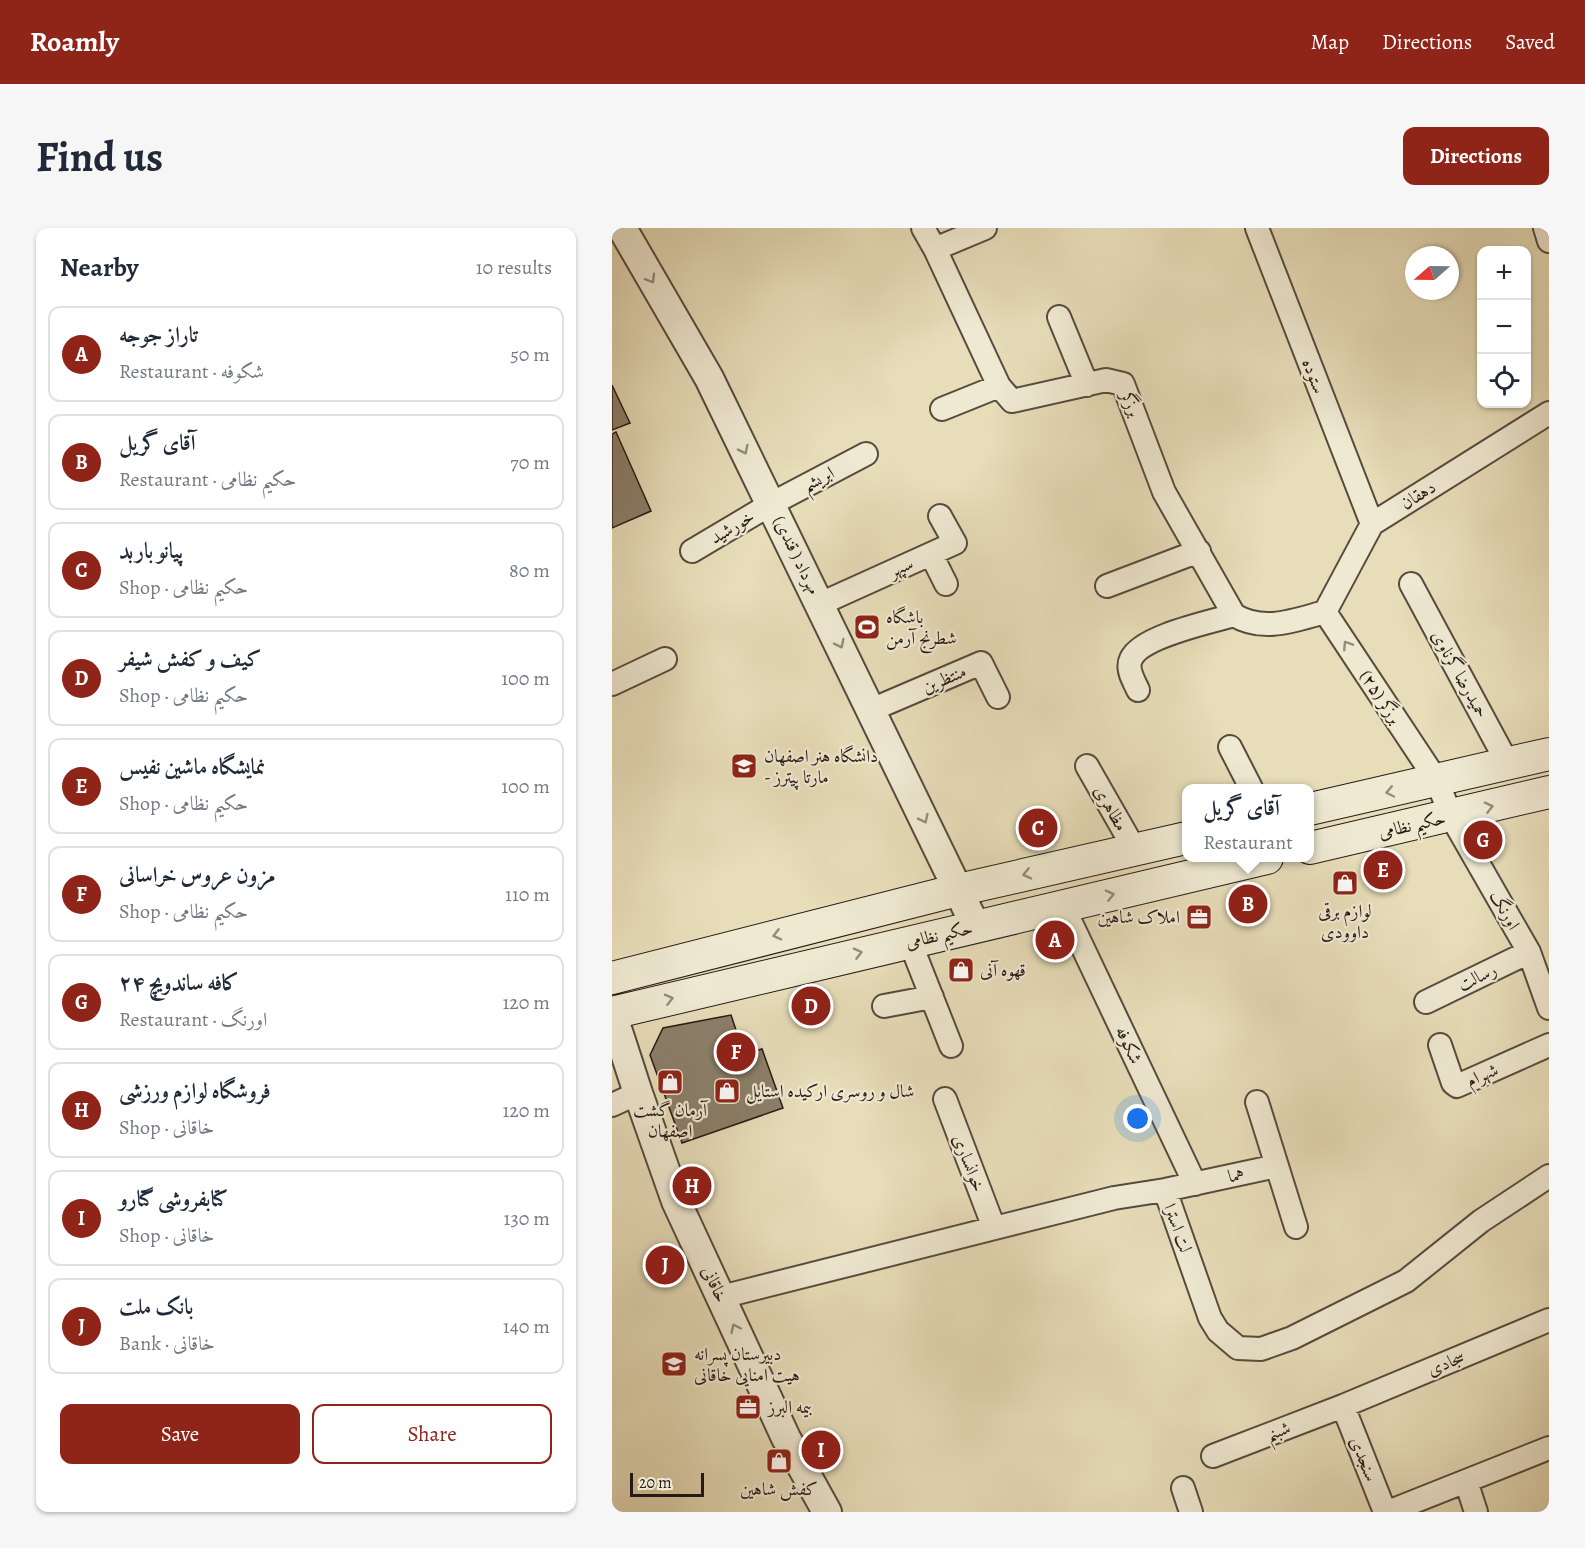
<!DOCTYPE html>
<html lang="en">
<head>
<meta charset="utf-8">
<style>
	body { margin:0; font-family:Alegreya,Amiri,serif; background:#f6f6f7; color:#1f2937 }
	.controls { position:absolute; right:18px; top:18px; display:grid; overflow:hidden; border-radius:12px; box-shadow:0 2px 4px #0004 }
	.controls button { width:54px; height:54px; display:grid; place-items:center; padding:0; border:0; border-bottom:2px solid #e0e1e3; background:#fff; color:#1f2937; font:30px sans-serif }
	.compass { position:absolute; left:793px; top:18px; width:54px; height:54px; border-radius:50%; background:#fff; box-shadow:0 2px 4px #0004; rotate:250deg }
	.scale { position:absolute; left:18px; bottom:15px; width:74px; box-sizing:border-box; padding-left:6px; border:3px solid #271a15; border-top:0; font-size:16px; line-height:21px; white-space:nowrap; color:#271a15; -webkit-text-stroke:4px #efe9d2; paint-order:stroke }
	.you { position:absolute; left:526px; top:891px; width:21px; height:21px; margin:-15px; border:4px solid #fff; border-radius:50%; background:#1a73e8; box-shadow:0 0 0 9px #1a73e833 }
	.badge { display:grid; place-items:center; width:39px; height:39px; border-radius:50%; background:#8f2418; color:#fff; font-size:20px; font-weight:700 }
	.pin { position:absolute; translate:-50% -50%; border:3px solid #fff; box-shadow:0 2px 6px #0006 }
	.popup { position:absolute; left:570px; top:556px; width:132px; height:78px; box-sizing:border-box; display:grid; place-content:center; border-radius:12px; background:#fff; filter:drop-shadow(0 2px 4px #0005); font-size:20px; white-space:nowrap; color:#747a83 }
	.popup b { font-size:22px; color:#1f2937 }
	.popup::after { content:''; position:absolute; left:50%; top:100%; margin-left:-12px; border:12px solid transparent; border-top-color:#fff }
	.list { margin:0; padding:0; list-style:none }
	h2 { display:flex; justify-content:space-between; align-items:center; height:78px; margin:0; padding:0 24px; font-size:26px }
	h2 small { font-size:20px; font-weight:400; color:#747a83 }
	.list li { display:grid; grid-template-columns:39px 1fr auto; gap:18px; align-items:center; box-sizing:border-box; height:96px; margin:0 12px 12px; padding:0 12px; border:2px solid #e0e1e3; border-radius:12px }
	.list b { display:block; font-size:22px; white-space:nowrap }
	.list p { margin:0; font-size:20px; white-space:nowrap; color:#747a83 }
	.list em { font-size:20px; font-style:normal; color:#747a83 }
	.actions { display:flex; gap:12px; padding:18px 24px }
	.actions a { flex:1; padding:14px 0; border:2px solid #8f2418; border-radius:12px; text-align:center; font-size:21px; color:#8f2418 }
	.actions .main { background:#8f2418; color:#fff }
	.icon { flex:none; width:33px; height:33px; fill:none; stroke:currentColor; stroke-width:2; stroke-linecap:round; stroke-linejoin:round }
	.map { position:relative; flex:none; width:937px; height:1284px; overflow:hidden; border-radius:12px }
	header { display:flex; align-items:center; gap:36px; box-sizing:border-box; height:84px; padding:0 30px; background:#8f2418; color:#fff }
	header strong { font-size:28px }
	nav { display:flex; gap:33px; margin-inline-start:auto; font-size:21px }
	.intro { display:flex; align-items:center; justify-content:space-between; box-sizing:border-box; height:144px; padding:0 36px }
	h1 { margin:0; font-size:42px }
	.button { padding:15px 27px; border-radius:12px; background:#8f2418; color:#fff; font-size:21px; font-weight:700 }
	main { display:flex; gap:36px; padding:0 36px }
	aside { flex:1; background:#fff; border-radius:12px; box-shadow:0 2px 4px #0004 }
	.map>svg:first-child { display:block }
	.building { fill:#8b7f6a; stroke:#271a15; stroke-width:1.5 }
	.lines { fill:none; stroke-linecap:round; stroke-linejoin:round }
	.minor-casing { stroke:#574b3e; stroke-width:26 }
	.tertiary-casing { stroke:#574b3e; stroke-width:32 }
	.secondary-casing { stroke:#271a15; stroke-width:34 }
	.minor { stroke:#efe9d2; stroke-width:22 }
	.tertiary { stroke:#efe9d2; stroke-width:28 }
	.secondary { stroke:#efe9d2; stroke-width:32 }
	.oneway { stroke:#958c7d }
	.labels { text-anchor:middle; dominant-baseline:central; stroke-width:4.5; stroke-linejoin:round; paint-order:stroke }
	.street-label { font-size:18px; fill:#271a15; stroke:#efe9d2 }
	.poi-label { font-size:18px; fill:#271a15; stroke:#efe9d2; text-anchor:start }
</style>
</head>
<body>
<header>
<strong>Roamly</strong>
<nav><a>Map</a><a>Directions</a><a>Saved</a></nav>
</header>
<div class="intro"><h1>Find us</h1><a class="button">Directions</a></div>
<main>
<aside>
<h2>Nearby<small>10 results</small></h2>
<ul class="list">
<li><span class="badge">A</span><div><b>تاراز جوجه</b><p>Restaurant · شکوفه</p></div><em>50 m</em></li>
<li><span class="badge">B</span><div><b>آقای گریل</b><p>Restaurant · حکیم نظامی</p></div><em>70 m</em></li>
<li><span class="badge">C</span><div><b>پیانو باربد</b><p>Shop · حکیم نظامی</p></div><em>80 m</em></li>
<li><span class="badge">D</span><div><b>کیف و کفش شیفر</b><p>Shop · حکیم نظامی</p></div><em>100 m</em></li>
<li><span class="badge">E</span><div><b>نمایشگاه ماشین نفیس</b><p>Shop · حکیم نظامی</p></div><em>100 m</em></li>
<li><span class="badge">F</span><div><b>مزون عروس خراسانی</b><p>Shop · حکیم نظامی</p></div><em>110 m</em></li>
<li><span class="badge">G</span><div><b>کافه ساندویچ ۲۴</b><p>Restaurant · اورنگ</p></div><em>120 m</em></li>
<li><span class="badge">H</span><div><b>فروشگاه لوازم ورزشی</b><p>Shop · خاقانی</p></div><em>120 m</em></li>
<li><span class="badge">I</span><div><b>کتابفروشی گتارو</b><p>Shop · خاقانی</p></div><em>130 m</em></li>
<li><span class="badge">J</span><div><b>بانک ملت</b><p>Bank · خاقانی</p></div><em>140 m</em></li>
</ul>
<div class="actions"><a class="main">Save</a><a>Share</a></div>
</aside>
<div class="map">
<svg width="937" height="1284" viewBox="0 0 937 1284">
	<rect width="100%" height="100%" fill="#e7ddb9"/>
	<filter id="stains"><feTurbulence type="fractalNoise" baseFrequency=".00333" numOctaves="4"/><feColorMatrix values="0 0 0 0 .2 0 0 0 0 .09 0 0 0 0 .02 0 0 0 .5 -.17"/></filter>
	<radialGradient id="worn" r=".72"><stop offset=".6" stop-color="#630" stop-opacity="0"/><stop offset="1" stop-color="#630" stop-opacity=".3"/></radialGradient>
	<path class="building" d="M0 157 18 195 0 202Z
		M4 204 39 283 0 300V206Z
		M119 787 132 826 150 821 171 880 70 915 38 827 51 800Z"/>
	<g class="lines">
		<defs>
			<path id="minor" d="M311 0 323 21 387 158 400 173 494 152 511 156 552 264 622 387C652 405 683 392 713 384
				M645 0 760 296
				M933 0 937 13
				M323 21 373 0
				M447 89 475 157
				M330 181 387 158
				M80 323 159 276 254 226
				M319 326 334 356
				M799 356 896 536
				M495 358 587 323
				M208 376 343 315 328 288
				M713 384 825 553 839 588 917 724 937 780
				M713 384 760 296 937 185
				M0 456 53 431
				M526 462C522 453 514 441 519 431 529 408 599 394 622 387
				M259 482 369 435 386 469
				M618 519 639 560
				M475 538 523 622
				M451 678 583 956
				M298 714 339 818
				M814 774 917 724
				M272 778 320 769
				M828 817 841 855 845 858 937 817
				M333 871 382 1000
				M645 874 684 999
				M0 877 26 865
				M553 962 598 1090 606 1103 626 1120 649 1121 680 1110 794 1053 869 993 937 948
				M109 1069 502 970 553 962 665 938
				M731 1178 773 1284
				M601 1228 731 1178 937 1092
				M854 1253 864 1284
				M571 1260 579 1284
				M776 1284 937 1220"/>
			<path id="tertiary" d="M10 0 97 150 364 699
				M0 785 26 865 64 973 174 1210 215 1284"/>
			<path id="secondary" d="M698 581 937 526
				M698 620 937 564
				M0 750 346 662 574 610
				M0 785 655 630"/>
		</defs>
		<use href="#minor" class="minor-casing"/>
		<use href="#tertiary" class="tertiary-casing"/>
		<use href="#secondary" class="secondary-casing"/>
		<use href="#minor" class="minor"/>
		<use href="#tertiary" class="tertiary"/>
		<use href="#secondary" class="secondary"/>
	</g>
	<defs><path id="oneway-chevron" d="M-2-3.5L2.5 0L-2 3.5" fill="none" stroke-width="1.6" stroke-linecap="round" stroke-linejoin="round" transform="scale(1.5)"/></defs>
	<g class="oneway">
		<use href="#oneway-chevron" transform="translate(39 51) rotate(60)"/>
		<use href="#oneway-chevron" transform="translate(132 222) rotate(64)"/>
		<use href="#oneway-chevron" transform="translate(228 416) rotate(64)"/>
		<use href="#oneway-chevron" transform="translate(735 417) rotate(-123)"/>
		<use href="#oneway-chevron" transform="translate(778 564) rotate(168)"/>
		<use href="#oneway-chevron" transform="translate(877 579) rotate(-14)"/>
		<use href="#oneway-chevron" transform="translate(312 591) rotate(64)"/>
		<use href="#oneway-chevron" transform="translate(415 646) rotate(167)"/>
		<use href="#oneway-chevron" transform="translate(498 667) rotate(-13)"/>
		<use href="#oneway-chevron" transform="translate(165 707) rotate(166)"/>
		<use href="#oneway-chevron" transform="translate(246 725) rotate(-14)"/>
		<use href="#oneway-chevron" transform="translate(57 771) rotate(-14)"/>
		<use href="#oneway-chevron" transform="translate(123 1100) rotate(-115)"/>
	</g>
	<defs>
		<symbol id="stadium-square" viewBox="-11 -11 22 22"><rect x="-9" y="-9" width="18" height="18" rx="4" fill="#8f2418" stroke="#efe9d2"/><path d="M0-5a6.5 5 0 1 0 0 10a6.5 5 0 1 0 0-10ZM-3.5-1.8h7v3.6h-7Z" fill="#fff"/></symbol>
		<symbol id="university-square" viewBox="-11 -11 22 22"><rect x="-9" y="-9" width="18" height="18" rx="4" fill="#8f2418" stroke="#efe9d2"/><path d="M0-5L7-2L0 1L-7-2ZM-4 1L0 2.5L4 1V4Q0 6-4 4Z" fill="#fff"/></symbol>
		<symbol id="shop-square" viewBox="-11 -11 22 22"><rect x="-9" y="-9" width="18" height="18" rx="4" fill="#8f2418" stroke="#efe9d2"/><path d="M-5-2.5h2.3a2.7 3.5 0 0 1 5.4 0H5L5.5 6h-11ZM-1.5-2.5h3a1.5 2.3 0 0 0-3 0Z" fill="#fff"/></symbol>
		<symbol id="office-square" viewBox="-11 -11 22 22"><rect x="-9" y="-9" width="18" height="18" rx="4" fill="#8f2418" stroke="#efe9d2"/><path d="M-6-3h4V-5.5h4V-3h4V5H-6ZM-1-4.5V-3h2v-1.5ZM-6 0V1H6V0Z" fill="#fff"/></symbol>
		<symbol id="school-square" viewBox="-11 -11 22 22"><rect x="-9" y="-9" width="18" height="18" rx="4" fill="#8f2418" stroke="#efe9d2"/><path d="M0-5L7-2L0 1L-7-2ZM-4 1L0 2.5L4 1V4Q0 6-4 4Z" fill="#fff"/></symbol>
	</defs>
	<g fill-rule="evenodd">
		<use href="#stadium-square" x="240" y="384" width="30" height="30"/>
		<use href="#university-square" x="117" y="523" width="30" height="30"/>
		<use href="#shop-square" x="718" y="640" width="30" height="30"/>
		<use href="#office-square" x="572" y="674" width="30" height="30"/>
		<use href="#shop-square" x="334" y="727" width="30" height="30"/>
		<use href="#shop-square" x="43" y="839" width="30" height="30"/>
		<use href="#shop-square" x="100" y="848" width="30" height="30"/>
		<use href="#school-square" x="47" y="1121" width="30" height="30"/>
		<use href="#office-square" x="121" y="1164" width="30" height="30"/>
		<use href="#shop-square" x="152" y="1218" width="30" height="30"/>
	</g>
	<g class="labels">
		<g class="street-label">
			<text transform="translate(702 148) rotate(69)">ستوده</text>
			<text transform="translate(519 176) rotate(68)">برزگر</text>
			<text transform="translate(206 251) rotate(-28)">ابریشم</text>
			<text transform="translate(806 267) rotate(-32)">دهقان</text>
			<text transform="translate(120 299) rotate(-31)">خورشید</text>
			<text transform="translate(185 327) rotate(64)">مهرداد ( قندی)</text>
			<text transform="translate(289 339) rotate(-24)">سپهر</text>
			<text transform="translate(848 446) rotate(61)">حمیدرضا گرناوی</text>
			<text transform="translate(332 451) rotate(-23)">منتظرین</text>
			<text transform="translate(769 469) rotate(57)">برزگر (۲۵)</text>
			<text transform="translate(499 580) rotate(60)">مظاهری</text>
			<text transform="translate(800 597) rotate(-13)">حکیم نظامی</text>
			<text transform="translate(893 682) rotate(60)">اورنگ</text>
			<text transform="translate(327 707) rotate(-13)">حکیم نظامی</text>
			<text transform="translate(865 749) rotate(-26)">رسالت</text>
			<text transform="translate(517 817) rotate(65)">شکوفه</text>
			<text transform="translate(870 847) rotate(-24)">شهرام</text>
			<text transform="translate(357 935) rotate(69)">خوانساری</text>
			<text transform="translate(624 947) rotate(-12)">هما</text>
			<text transform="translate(566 1000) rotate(70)">لت استرا</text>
			<text transform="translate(103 1056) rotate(65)">خاقانی</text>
			<text transform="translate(834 1135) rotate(-23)">سجادی</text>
			<text transform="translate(666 1203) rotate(-21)">شبنم</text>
			<text transform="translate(752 1231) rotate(68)">سنجدی</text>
		</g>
		<g class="poi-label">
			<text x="274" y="389">باشگاه<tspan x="274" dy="21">شطرنج آرمن</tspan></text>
			<text x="152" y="528">دانشگاه هنر اصفهان<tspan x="152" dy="21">- مارتا پیترز</tspan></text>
			<text x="733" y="683" text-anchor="middle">لوازم برقی<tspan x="733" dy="21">داوودی</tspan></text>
			<text x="568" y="689" text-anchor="end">املاک شاهین</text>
			<text x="368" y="742">قهوه آنی</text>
			<text x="134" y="863">شال و روسری ارکیده استایل</text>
			<text x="58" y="882" text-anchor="middle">آرمان گشت<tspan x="58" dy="21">اصفهان</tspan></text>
			<text x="82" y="1126">دبیرستان پسرانه<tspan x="82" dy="21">هیت امنایی خاقانی</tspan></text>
			<text x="156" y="1179">بیمه البرز</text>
			<text x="167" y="1261" text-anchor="middle">کفش شاهین</text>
		</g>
	</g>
	<rect width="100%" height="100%" filter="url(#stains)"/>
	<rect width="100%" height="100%" fill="url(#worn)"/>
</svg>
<div class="controls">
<button>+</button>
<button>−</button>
<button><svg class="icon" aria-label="locate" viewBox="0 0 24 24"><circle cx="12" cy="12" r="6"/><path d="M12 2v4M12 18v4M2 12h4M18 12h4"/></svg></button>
</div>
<svg class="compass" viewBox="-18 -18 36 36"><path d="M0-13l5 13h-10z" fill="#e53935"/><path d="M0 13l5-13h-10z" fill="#747a83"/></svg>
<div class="scale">20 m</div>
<div class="you"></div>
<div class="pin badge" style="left:443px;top:712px">A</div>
<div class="pin badge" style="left:636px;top:676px">B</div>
<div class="popup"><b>آقای گریل</b>Restaurant</div>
<div class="pin badge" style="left:426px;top:600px">C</div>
<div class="pin badge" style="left:199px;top:778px">D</div>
<div class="pin badge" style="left:771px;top:642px">E</div>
<div class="pin badge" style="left:124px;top:824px">F</div>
<div class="pin badge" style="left:871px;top:612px">G</div>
<div class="pin badge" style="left:80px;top:958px">H</div>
<div class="pin badge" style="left:209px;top:1222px">I</div>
<div class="pin badge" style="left:53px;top:1037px">J</div>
</div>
</main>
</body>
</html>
